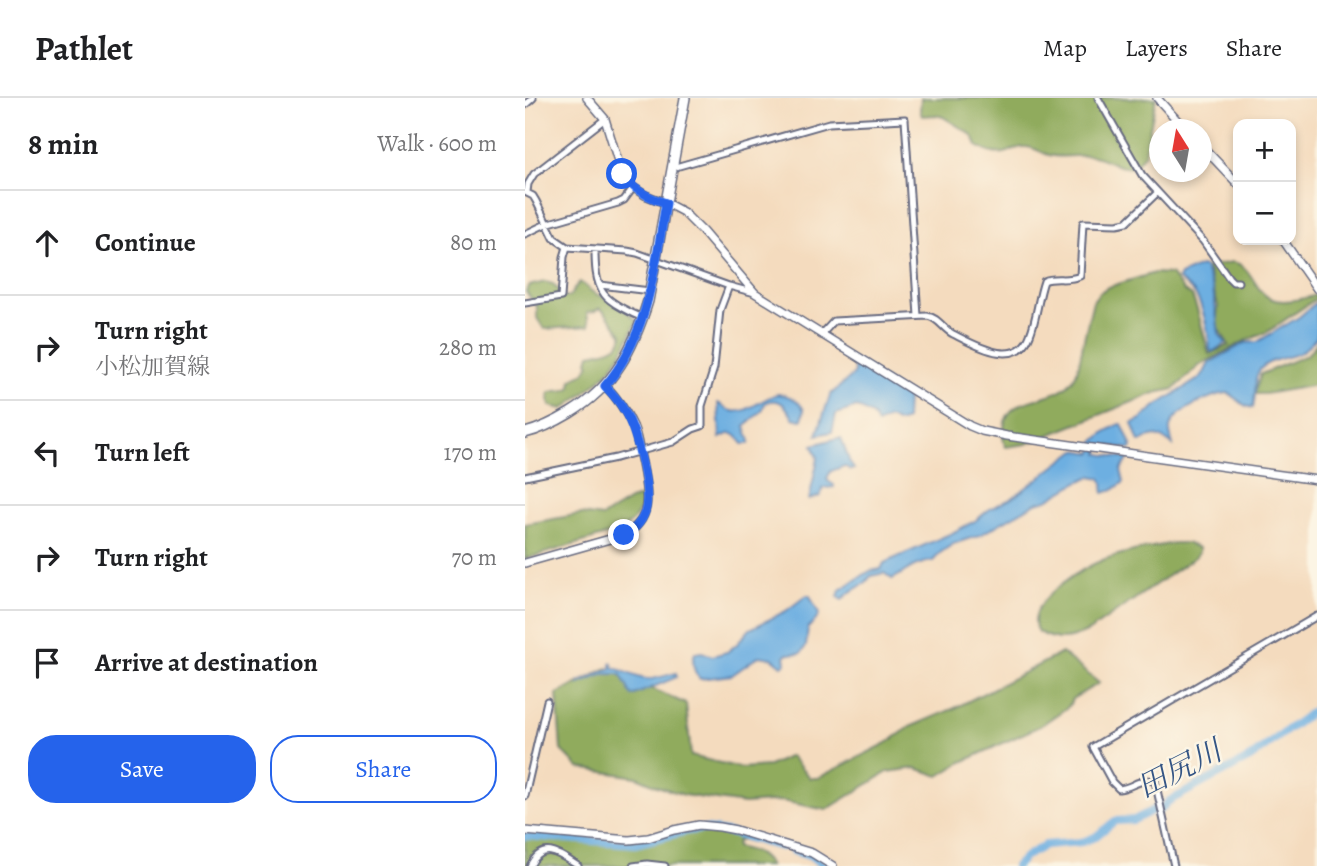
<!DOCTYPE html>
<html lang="en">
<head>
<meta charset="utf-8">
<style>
	body { margin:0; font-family:Alegreya,"Noto Serif JP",serif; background:#f6f6f6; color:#202124 }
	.controls { position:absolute; right:21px; top:21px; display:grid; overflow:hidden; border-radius:14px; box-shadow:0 4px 10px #0003 }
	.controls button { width:63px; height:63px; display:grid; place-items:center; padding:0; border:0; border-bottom:2px solid #e0e0e0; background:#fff; color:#202124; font:35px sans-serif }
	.compass { position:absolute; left:624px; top:21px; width:63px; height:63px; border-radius:50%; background:#fff; box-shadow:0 4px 10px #0003; rotate:349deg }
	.stop { position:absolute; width:21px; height:21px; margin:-16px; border:5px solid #2563eb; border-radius:50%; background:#fff }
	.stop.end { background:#2563eb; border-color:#fff; box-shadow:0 2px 7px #0008 }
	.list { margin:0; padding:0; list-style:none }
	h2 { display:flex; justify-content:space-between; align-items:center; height:91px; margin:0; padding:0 28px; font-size:30px }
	h2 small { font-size:23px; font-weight:400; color:#757577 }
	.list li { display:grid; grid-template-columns:46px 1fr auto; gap:21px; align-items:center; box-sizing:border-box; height:105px; padding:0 28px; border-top:2px solid #e0e0e0 }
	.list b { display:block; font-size:26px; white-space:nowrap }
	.list p { margin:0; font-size:23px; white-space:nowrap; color:#757577 }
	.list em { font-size:23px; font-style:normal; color:#757577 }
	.actions { display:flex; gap:14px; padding:21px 28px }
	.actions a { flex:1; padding:16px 0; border:2px solid #2563eb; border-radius:28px; text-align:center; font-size:24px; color:#2563eb }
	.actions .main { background:#2563eb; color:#fff }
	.icon { flex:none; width:38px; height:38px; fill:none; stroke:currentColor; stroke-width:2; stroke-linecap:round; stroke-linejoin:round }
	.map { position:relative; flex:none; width:792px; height:768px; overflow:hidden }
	header { display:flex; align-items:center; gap:42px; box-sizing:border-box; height:98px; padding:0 35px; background:#fff; border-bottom:2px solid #e0e0e0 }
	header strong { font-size:33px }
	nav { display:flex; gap:38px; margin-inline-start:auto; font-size:24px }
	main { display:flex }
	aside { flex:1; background:#fff }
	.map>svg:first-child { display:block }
	.forest { fill:#90ab5d; stroke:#566d5e; stroke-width:2 }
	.water { fill:#6dafe1; stroke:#446fa0; stroke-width:2 }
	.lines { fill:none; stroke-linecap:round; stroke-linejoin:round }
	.river { stroke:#6dafe1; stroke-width:8 }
	.minor-casing { stroke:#676b80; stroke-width:9 }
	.tertiary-casing { stroke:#676b80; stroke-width:10 }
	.primary-casing { stroke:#676b80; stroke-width:12 }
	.minor { stroke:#fff; stroke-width:5 }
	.tertiary { stroke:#fff; stroke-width:7 }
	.primary { stroke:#fff; stroke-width:9 }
	.route { stroke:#2563eb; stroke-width:9 }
	.labels { text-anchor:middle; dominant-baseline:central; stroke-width:5; stroke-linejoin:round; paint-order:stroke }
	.water-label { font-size:30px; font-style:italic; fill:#345585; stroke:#fcf5e5 }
</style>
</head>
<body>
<header>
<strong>Pathlet</strong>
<nav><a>Map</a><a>Layers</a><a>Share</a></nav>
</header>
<main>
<aside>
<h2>8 min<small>Walk · 600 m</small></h2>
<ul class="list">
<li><svg class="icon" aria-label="ahead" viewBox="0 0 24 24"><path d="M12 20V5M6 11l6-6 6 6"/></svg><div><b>Continue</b></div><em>80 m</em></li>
<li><svg class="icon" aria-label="right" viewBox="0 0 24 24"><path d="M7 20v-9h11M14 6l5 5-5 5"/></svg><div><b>Turn right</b><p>小松加賀線</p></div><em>280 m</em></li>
<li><svg class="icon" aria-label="left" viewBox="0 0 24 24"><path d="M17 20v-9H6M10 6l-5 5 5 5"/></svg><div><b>Turn left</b></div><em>170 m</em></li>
<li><svg class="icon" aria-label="right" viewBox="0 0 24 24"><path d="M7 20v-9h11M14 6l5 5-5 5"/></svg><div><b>Turn right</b></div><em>70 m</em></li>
<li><svg class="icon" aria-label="arrive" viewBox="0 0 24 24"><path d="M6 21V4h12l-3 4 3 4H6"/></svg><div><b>Arrive at destination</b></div></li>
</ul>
<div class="actions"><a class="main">Save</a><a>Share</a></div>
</aside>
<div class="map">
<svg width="792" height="768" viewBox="0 0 792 768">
	<rect width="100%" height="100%" fill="#fcf5e5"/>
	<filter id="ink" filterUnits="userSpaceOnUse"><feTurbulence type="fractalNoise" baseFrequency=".0143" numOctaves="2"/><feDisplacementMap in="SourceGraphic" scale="14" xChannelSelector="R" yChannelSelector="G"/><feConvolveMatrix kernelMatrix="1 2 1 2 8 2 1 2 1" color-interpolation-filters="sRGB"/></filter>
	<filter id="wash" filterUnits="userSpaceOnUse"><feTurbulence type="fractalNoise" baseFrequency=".00686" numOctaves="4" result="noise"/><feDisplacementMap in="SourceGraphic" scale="28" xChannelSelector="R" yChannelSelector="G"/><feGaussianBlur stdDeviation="1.57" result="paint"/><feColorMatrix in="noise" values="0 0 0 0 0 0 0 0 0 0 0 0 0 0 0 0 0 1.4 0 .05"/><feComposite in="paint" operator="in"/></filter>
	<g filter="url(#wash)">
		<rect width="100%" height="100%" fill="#f4dbbe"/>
		<path class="forest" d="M396 0H631L620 55 609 69C591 72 584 60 568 58 554 56 539 61 524 57 516 55 508 48 499 49 493 49 488 52 483 54 471 58 462 54 452 48L449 40 444 35 418 19 411 17 397 18 395 12Z
			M707 164C727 166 729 195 747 201 760 206 779 200 792 197V200L742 234 718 244 675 267 649 291 630 295 501 346 481 349C477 342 478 337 479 329 483 293 534 308 550 278 554 270 555 260 557 251 560 235 564 219 568 203L574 195 583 189 629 175 646 176 659 193 667 198 672 211 684 256 704 247 691 227 693 208 682 169Z
			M20 184 28 186 40 199H44L52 187 55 184C60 187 64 192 69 195 84 201 101 211 112 223 108 231 104 240 100 248 87 276 62 294 38 311L25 308 24 303V295C31 291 40 295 46 289L47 281 59 275 65 266 63 263 65 256C74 254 100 251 97 236 97 235 91 229 90 227 85 220 82 215 75 210L70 213 62 214 64 228 19 231 12 220V210L10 205 1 194 3 188Z
			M792 245V287L740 296H729L736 276 782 257Z
			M118 398C116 415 109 424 95 433L0 461V426L56 416 77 419 105 402Z
			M649 445H661L674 450V454L670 459 564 533C543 543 533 544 513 534 511 531 510 527 510 524 509 498 560 469 580 461 603 453 626 449 649 445Z
			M537 555 574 585 547 601 544 608 515 628 435 665 414 678 391 670 363 674 301 712 257 703 219 706 159 697 132 688 112 679 54 670 36 652 32 596 82 570 161 606 166 658 216 670 244 668 265 658 285 680H293L362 645 385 629 430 610Z
			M172 730 203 733 241 743V748L219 742 212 743 211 749C227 753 234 753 245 768H0V737L85 744Z"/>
		<path class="water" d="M675 168 679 169 688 191 694 236 701 245 687 254 685 252C684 237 679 210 670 196 666 190 658 186 653 181L655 177Z
			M792 204V239C787 244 782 250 776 254 763 262 739 259 732 277 729 287 731 299 728 310L721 308 703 295C688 296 647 314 645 330 644 336 647 342 648 347 641 342 634 335 623 340 620 342 618 344 614 344L607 325 616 321 631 308 675 280 679 275 684 265 720 245 732 244 774 219Z
			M325 260 382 297 381 322 374 325 364 320 352 326 348 318 332 309 311 316 307 334 292 337 305 297 329 276V270Z
			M253 296C264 297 275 303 279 312L277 322 268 320C261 308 255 298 240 305L237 313 220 328 225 343 224 346H218C209 334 207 333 195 340L193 305C197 307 199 310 203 312 221 319 236 300 253 296Z
			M595 326H597L607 349 606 351 575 346 574 356 604 360 596 372 599 384 588 392 579 395C577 389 580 385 576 380L567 378 553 384 522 402 511 405 455 437 428 446 415 455 408 463C389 465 383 473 367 481L359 475 346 478 340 485 324 495 317 502 313 499 315 492 345 473 356 471 359 465 427 435 450 423 466 410 486 401 551 352 568 355 570 347 568 345 580 334Z
			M313 340H316L325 365 329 371 326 372 319 368 306 373 302 380 303 383 309 387V389L298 390 295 398 284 402 293 360 288 347Z
			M282 497 285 498 294 516 291 522 283 530 281 548 276 555 262 556 260 558 261 565 257 568 247 560 234 558 207 577 175 581C169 575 166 563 170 555L177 554 187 558 202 554 212 546 225 531 261 513Z
			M87 565 89 570C99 572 110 580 122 581 130 582 142 577 151 575L152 579 107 598 96 577 94 576H80L54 586 55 584 86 570V566Z"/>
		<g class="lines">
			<path class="river" d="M0 738 110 746 162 733 181 731 201 734 256 749
				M268 753 287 759 300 768
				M491 768 500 759 520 747 557 744 570 739 590 723 609 722 630 711 634 713 644 703 725 660 792 610"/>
		</g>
	</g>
	<g filter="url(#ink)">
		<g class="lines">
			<defs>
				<path id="minor" d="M573 0 617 77 678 143 704 180 708 184H713
					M0 7 8 0
					M147 70 304 25 380 21 393 218
					M0 94 8 98 11 103 29 140 42 149 102 153 112 155 204 188 230 195
					M2 94 3 86 9 76 80 21
					M0 136 21 126 93 105 99 102 108 90
					M70 151C70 165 70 184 79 196 85 205 108 216 118 220
					M75 187 125 193
					M0 205 36 199 39 159 42 149
					M296 237 309 223 402 218C413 219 418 231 428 236 450 247 492 272 505 237 512 220 513 200 519 183 530 178 542 184 555 178L558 125 592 126 602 124 632 95
					M0 379 91 360 148 344 168 331 177 328V308L189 270 195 212 204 188
					M0 698 22 603
					M5 768C18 742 36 757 53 768
					M108 768 122 766 140 768
					M649 768 630 683C616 679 607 690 594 691L587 684 568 649 792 518"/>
				<path id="tertiary" d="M62 0 80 21 97 76 106 88 120 97 141 105 158 114 178 134 230 195 445 328 457 333 482 338 792 382
					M632 0 661 32
					M676 47 713 86
					M758 142 792 191
					M0 465 99 437C130 421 122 393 117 365 114 353 113 340 108 328 101 313 92 300 81 288
					M0 733 104 742 123 740 149 732 174 727 195 729 211 732 287 755 308 768"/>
				<path id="primary" d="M0 335C16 331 30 324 45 315 90 288 108 251 123 203L160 0"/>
			</defs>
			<use href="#minor" class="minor-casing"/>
			<use href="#tertiary" class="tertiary-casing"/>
			<use href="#primary" class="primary-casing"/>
			<use href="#minor" class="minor"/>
			<use href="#tertiary" class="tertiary"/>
			<use href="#primary" class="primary"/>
		</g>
	</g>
	<g class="lines" filter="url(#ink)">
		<path class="route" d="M97 76C108 92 123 99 141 105 130 168 124 237 80 288 88 296 95 304 100 314 111 333 127 393 120 414 116 425 110 431 99 437"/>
	</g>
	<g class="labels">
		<g class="water-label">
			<text transform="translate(654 671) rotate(-27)">田尻川</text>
		</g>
	</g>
</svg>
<div class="controls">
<button>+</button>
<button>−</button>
</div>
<svg class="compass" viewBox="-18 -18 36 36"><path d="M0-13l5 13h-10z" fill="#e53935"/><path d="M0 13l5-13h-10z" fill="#757577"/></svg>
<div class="stop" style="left:97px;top:76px"></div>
<div class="stop end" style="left:99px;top:437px"></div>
</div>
</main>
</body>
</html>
